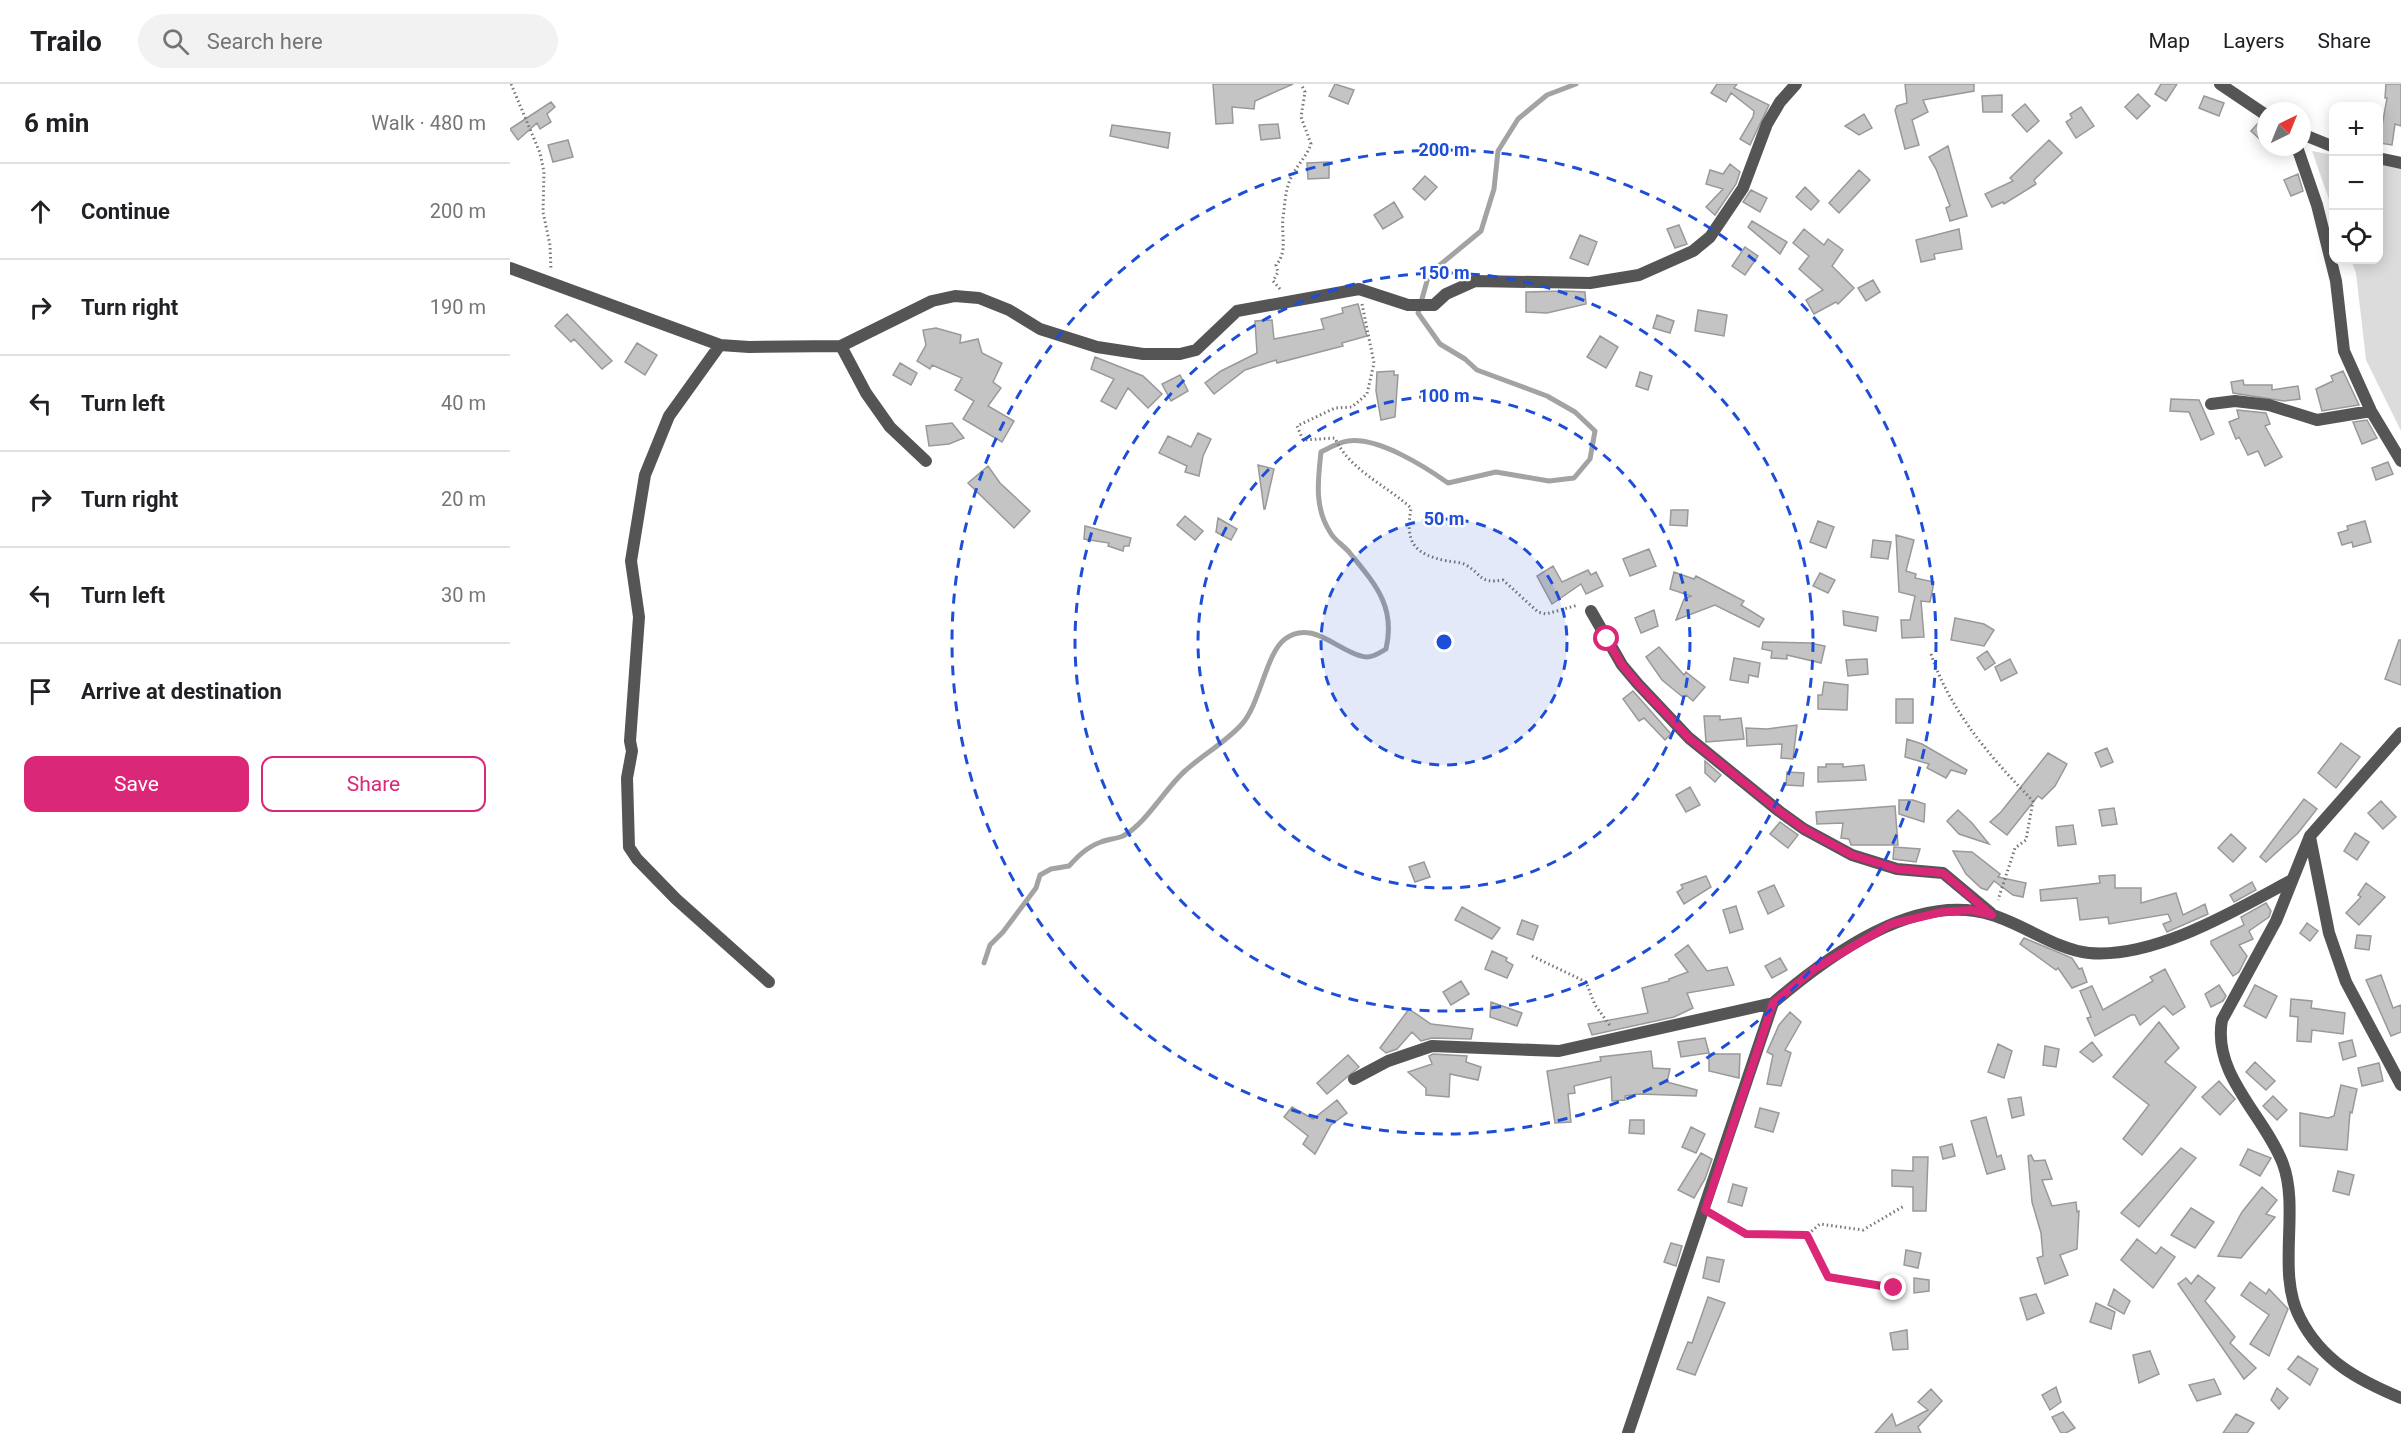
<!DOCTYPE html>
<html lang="en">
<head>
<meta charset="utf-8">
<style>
	body { margin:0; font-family:Roboto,sans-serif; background:#f2f2f2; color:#202124 }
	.controls { position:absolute; right:18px; top:18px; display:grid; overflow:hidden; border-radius:12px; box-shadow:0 3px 15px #0003 }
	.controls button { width:54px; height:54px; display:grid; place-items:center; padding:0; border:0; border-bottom:2px solid #e0e0e0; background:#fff; color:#202124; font:30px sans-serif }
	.compass { position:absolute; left:1747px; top:18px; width:54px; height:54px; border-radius:50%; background:#fff; box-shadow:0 3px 15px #0003; rotate:43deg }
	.stop { position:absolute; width:18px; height:18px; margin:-14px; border:4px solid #db2777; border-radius:50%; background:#fff }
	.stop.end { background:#db2777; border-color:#fff; box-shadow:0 2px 6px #0008 }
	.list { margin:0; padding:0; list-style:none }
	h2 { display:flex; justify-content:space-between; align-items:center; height:78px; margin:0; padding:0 24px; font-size:26px }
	h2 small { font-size:20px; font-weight:400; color:#757577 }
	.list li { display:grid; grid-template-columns:39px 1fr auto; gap:18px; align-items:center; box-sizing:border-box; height:96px; padding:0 24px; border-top:2px solid #e0e0e0 }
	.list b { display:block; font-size:22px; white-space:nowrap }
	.list em { font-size:20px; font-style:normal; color:#757577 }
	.actions { display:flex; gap:12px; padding:18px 24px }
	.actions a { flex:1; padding:14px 0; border:2px solid #db2777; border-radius:12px; text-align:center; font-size:21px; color:#db2777 }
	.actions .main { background:#db2777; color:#fff }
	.icon { flex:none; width:33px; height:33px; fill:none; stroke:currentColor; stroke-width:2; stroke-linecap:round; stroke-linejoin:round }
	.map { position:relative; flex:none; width:1891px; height:1349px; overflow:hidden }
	header { display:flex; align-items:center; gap:36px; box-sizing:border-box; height:84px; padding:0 30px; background:#fff; border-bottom:2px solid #e0e0e0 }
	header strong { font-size:28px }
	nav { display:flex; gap:33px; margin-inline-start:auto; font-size:21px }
	.search { width:420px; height:54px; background:#f2f2f2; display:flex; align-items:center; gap:15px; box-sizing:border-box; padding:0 21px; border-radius:33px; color:#757577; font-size:22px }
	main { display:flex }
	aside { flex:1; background:#fff }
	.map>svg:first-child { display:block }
	.green { fill:#dcdcdc }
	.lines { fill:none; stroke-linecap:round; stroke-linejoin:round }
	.stream { stroke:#a3a3a3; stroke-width:5 }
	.building { fill:#c4c4c4; stroke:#999; stroke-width:1.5 }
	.path { stroke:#777; stroke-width:3; stroke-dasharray:1.5 3; stroke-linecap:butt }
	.minor { stroke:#555; stroke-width:12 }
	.route { stroke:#db2777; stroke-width:8 }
	.ring { fill:none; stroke:#1d4ed8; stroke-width:3; stroke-dasharray:10 8 }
	.centre { fill:#1d4ed8; stroke:#fff; stroke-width:3 }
	.ring-label { font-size:18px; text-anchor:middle; font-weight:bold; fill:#1d4ed8; stroke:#fff; stroke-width:4.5; stroke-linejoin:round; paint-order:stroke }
</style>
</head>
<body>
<header>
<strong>Trailo</strong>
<div class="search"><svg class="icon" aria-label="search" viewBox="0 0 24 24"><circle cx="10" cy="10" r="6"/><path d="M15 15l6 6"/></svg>Search here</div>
<nav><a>Map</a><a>Layers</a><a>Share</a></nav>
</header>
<main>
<aside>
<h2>6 min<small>Walk · 480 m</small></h2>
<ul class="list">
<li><svg class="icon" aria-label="ahead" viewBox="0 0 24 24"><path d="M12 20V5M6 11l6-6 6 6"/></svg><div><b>Continue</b></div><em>200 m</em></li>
<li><svg class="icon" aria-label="right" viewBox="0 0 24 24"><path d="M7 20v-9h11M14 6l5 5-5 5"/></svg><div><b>Turn right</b></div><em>190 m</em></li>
<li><svg class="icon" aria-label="left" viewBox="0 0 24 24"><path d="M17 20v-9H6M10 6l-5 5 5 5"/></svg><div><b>Turn left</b></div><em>40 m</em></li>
<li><svg class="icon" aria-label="right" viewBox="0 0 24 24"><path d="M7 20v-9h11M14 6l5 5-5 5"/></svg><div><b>Turn right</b></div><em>20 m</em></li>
<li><svg class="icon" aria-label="left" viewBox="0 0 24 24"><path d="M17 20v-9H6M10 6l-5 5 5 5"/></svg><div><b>Turn left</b></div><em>30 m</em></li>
<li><svg class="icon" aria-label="arrive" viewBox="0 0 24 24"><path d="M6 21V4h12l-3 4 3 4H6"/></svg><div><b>Arrive at destination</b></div></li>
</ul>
<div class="actions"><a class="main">Save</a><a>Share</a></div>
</aside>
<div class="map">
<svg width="1891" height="1349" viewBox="0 0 1891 1349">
	<rect width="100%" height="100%" fill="#fff"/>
	<path class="green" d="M1802 67 1823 71V127Z
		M1869 79 1891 83V347L1856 276 1846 189 1841 176H1868Z"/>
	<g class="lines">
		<path class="stream" d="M474 879 480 861 493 848 526 804 530 791 541 785 559 782C568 772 577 763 591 758 598 755 606 755 613 752 636 740 656 703 676 686 694 670 716 658 732 640 750 620 756 569 775 555 801 535 827 566 851 572 860 575 868 570 876 565 886 522 865 500 839 468 833 461 824 456 820 448 804 423 808 396 811 368 819 364 829 358 838 357 868 353 914 382 938 399L986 388 1039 397 1064 394 1080 375 1085 347 1065 328 1037 312 967 286 955 275 930 260 908 229 919 190 971 147 984 105 988 67 1008 35 1037 11 1066 0"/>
	</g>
	<path class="building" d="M703 0H783L745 17 744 25 722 23 723 39 706 40Z
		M825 0 844 6 838 20 819 12Z
		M1207 0H1227L1224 4 1259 21 1240 61 1230 55 1243 33 1244 27 1221 9 1216 18 1201 9Z
		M1395 0H1464V7L1413 16 1418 28 1402 36 1409 61 1395 65 1385 26 1387 22 1397 19Z
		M1651 0H1667L1656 17 1645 10Z
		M1876 0H1891V42L1885 40 1882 61 1869 59 1877 14H1875Z
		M1628 10 1640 22 1627 35 1615 23Z
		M1492 11V28H1473L1472 12Z
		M1694 12 1714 19 1709 32 1689 24Z
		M41 18 45 23 37 30 41 38 30 45 27 39 8 56 0 45Z
		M1515 20 1529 37 1517 48 1502 31Z
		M1571 23 1584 42 1566 54 1556 38 1562 34 1560 30Z
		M1354 30 1362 44 1349 51 1335 42Z
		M1750 37 1756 39V61L1741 47Z
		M768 40 770 54 751 56 749 41Z
		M602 41 660 49 658 64 600 52Z
		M58 56 63 73 43 78 38 61Z
		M1539 56 1552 69 1524 96 1526 100 1494 120 1493 118 1482 123 1475 110 1503 97 1500 94Z
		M1438 62 1457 132 1440 137 1436 124 1440 122 1426 85 1419 73Z
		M819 78V94L798 95 797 79Z
		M1220 80 1230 88 1226 100 1205 131 1196 123 1213 105 1196 100 1200 86 1213 90Z
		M1349 86 1360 96 1329 129 1319 119Z
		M1788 90 1793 107 1781 112 1774 96Z
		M915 92 927 103 915 116 903 105Z
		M1295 103 1309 117 1301 126 1286 113Z
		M1241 106 1257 114 1250 128 1233 118Z
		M884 118 893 133 873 145 864 131Z
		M1242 137 1277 158 1270 170 1238 143Z
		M1169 141 1177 160 1165 164 1157 145Z
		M1294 145 1314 161 1318 155 1333 166 1322 182 1344 204 1328 220 1326 218 1304 230 1296 216 1313 206 1289 185 1299 172 1283 159Z
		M1449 145 1452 165 1424 170 1425 175 1411 178 1406 156Z
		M1070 151 1087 158 1078 181 1060 174Z
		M1235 163 1248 172 1235 191 1222 182Z
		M1363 196 1370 208 1356 217 1348 204Z
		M1056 207 1075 208 1076 220 1037 229 1016 228V208Z
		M848 220 857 252 832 259 833 262 825 264 767 279 766 276 735 286 704 310 695 299 711 287 747 269 745 237 762 236 764 255 814 245 811 235 833 229 832 224Z
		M1188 226 1217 231 1214 252 1185 247Z
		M57 230 102 277 92 285 64 255 61 258 45 242Z
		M1147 231 1164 237 1160 249 1143 244Z
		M426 244 451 251 450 259 468 255 472 269 492 279 483 298 491 304 478 322 504 337 492 358 453 335 464 317 445 306 452 294 422 281 420 285 407 277 416 261 413 246Z
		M1090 252 1108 263 1096 284 1077 273Z
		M127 259 147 271 135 291 115 278Z
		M585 273 633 292 652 310 638 324 618 304 606 325 591 317 604 295 581 285Z
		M390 279 407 289 401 301 383 291Z
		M884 287V291H888L885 333 871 336 866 307 867 288Z
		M1833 287 1849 321 1812 327 1806 305 1823 297 1821 292Z
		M1130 288 1142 292 1138 306 1126 302Z
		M670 291 678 307 661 317 652 300Z
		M1733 296 1734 301H1762V306L1788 302 1790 315 1774 317 1723 309 1721 298Z
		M1661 315 1689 316 1704 350 1691 356 1679 328 1660 327Z
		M1727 326 1756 329 1760 340 1755 342 1772 373 1755 382 1748 367 1738 371 1729 353 1726 355 1719 338 1729 334Z
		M1857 336 1867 354 1852 360 1843 338Z
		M442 339 454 354 439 360 419 362 416 342Z
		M688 349 701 355 693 372 689 392 675 388 677 382 649 369 658 352 681 363Z
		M1878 378 1883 390 1866 396 1862 384Z
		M748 381 764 385 755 425H754Z
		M478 382 490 399 520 427 504 444 458 399Z
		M1161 426H1178L1177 442 1160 441Z
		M675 432 693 447 685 456 667 441Z
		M708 434 727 445 721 456 706 448Z
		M1308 437 1324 443 1316 464 1300 458Z
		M1855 437 1861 458 1843 463 1842 458 1832 461 1828 449 1838 446 1837 442Z
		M575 442 621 454 619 462H614L613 467 598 462 599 459 574 455Z
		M1386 451 1404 456 1396 487 1406 490 1405 494 1424 498 1420 518 1411 517 1414 553 1392 554 1391 536H1400L1405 512 1389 508Z
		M1363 456 1381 458 1378 475 1361 473Z
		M1139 465 1146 482 1120 492 1113 475Z
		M1043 482 1052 498 1078 486 1081 491 1086 488 1093 502 1076 510 1071 500 1042 520 1027 492Z
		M1164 488 1184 495 1186 492 1234 517 1231 521 1254 535 1249 543 1205 521 1166 536 1174 515 1181 512 1160 505Z
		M1310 489 1325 496 1318 509 1303 502Z
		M1144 526 1148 542 1131 549 1125 534Z
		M1333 527 1368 533 1366 547 1334 541Z
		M1445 534 1474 540 1484 546 1474 562 1441 556Z
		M1889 556H1891V601L1875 595Z
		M1253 558 1300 559 1315 562 1311 579 1277 571V575L1261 574 1262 567 1252 565Z
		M1149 563 1174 591 1176 588 1195 603 1183 617 1176 611 1174 614 1152 596 1136 573Z
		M1477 567 1485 579 1475 586 1467 574Z
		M1224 574 1250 579 1248 593 1239 591 1238 599 1220 596Z
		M1357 575 1358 590 1338 592 1336 576Z
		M1500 575 1507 589 1491 597 1485 583Z
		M1314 598 1338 601 1337 626 1308 625V611H1312Z
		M1123 607 1161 650 1155 656 1134 634 1129 637 1113 615Z
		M1386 615H1403V639H1386Z
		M1194 632H1210V636L1231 634 1234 655 1196 658Z
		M1287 641 1283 675 1271 674 1272 660 1237 662 1236 644 1257 645Z
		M1397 655 1412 660 1457 686 1455 690 1441 686 1436 694 1417 684 1419 680 1395 673Z
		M1831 659 1850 673 1826 704 1808 689Z
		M1597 664 1603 678 1591 683 1585 669Z
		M1538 669 1557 680 1545 702 1532 715 1528 712 1497 751 1480 738 1491 728Z
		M1195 677 1211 691 1205 698 1195 689Z
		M1316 680H1333V683L1354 681 1356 696 1308 698V683H1316Z
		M1277 688 1294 689 1293 702 1276 701Z
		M1180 703 1190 721 1176 728 1166 711Z
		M1794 715 1807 725 1788 749 1756 778 1750 773Z
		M1389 716H1403L1415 720 1414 738 1389 730Z
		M1871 717 1886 733 1873 745 1858 729Z
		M1385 722 1388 761H1341L1339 755 1331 754 1333 739 1307 740 1306 728Z
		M1604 724 1607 740 1592 742 1589 726Z
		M1448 726 1462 739 1479 760 1449 750 1437 737Z
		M1270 738 1288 751 1278 764 1260 750Z
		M1563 741 1566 760 1548 762 1546 743Z
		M1845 749 1859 758 1847 776 1834 767Z
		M1721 750 1736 764 1723 778 1708 764Z
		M1384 763 1410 765 1406 778 1383 775Z
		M1443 767 1462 768 1490 790 1488 793 1516 799 1513 813 1503 811 1484 797 1477 806 1471 804 1456 790Z
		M914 778 920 793 905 798 899 783Z
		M1605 791V804H1631V819L1666 809 1673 831 1695 820 1698 830 1657 848 1653 840 1661 837 1658 830 1599 840 1598 833 1570 836 1567 814 1531 817 1530 806 1590 799 1589 792Z
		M1196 792 1201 803 1174 820 1167 808 1173 804 1171 801Z
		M1742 798 1746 806 1724 818 1720 811Z
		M1856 799 1875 813 1849 841 1836 829 1851 813 1848 811Z
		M1264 801 1274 822 1258 830 1248 808Z
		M1756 819 1761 827 1759 833 1739 847 1743 855 1729 861 1737 872 1729 888 1723 892 1701 860V857L1734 841 1731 833Z
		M1226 822 1233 845 1220 849 1213 826Z
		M952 823 990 844 982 855 945 836Z
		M1012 836 1028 842 1023 856 1007 850Z
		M1797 839 1808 847 1800 857 1790 849Z
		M1847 851 1861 852 1859 866 1845 864Z
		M1514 854 1562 874 1569 885 1572 884 1577 898 1562 904 1548 884 1546 886 1510 860Z
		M1178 861 1197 887 1217 883 1224 901 1177 909 1183 924 1164 933 1082 951 1078 940 1138 929 1132 904 1159 897V895L1178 888 1165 871Z
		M982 867 997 874 996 877 1003 881 997 894 975 885Z
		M1270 874 1277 886 1262 894 1255 882Z
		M1655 885 1675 923 1663 931 1654 922 1630 941 1625 931H1621L1585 952 1577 934 1581 933 1570 907 1582 902 1593 926 1643 897 1640 893Z
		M1871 891 1883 924 1891 921V948L1881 952 1856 896Z
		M951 897 959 910 941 921 933 908Z
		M1709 901 1716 912 1713 917 1701 923 1695 910Z
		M1745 901 1767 912 1756 934 1734 922Z
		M1781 915 1802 917 1801 924 1835 929 1833 950 1802 946 1801 958 1787 957 1788 933 1780 932Z
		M981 918 1012 929 1007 942 980 933Z
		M899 925 921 940 963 945 961 955 922 954 911 957 902 948 887 965 876 969 870 964Z
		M1280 928 1291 938 1275 966 1281 969 1271 1002 1257 1000 1263 971 1257 968 1269 941Z
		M1649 938 1669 964 1655 978 1686 1003 1632 1071 1613 1055 1639 1021 1603 993Z
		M1195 954 1199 969 1171 973 1168 958Z
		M1842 956 1846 972 1833 976 1829 959Z
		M1582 958 1592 971 1583 978 1570 968Z
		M1488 960 1502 967 1494 994 1478 988Z
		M1535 962 1549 965 1546 983 1533 981Z
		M1141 967 1143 984 1160 985 1157 998 1187 1006 1186 1012 1129 1010 1115 1012V1016L1102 1017 1101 993 1064 1002 1065 1009 1058 1010 1061 1038 1045 1039 1037 987 1091 977 1090 973Z
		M923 970 957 972 956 978 971 983 968 996 940 990 939 1013 916 1011V1004L898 988 922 980 919 972Z
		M1199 970H1230L1229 994 1199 987Z
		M838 971 849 983 817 1010 807 999Z
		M1745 978 1765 997 1756 1006 1736 988Z
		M1869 979 1873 997 1852 1002 1848 984Z
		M1709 997 1725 1015 1710 1031 1692 1013Z
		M1831 1001 1847 1005 1842 1029 1840 1028 1837 1066 1790 1062V1029L1818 1034 1824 1032Z
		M1763 1012 1777 1026 1767 1036 1753 1022Z
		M1511 1013 1514 1031 1502 1034 1498 1015Z
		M827 1016 837 1029 821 1041 805 1070 793 1060 798 1052 774 1033 782 1023 803 1035Z
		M1250 1024 1269 1029 1263 1048 1245 1043Z
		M1476 1033 1487 1073 1491 1071 1495 1085 1477 1090 1461 1037Z
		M1120 1036H1134V1050L1119 1049Z
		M1181 1043 1195 1050 1186 1069 1172 1063Z
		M1442 1060 1445 1072 1433 1075 1430 1063Z
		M1671 1064 1686 1074 1629 1143 1611 1129Z
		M1738 1065 1761 1074 1750 1092 1730 1081Z
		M1191 1069 1202 1075 1195 1095 1184 1114 1168 1106Z
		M1521 1071 1524 1077 1535 1076 1542 1095 1532 1096 1542 1122 1566 1118 1567 1128 1569 1127 1567 1165 1550 1171 1558 1191 1535 1200 1527 1174 1533 1172 1531 1149 1522 1118 1518 1072Z
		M1403 1073H1418L1416 1127H1403V1103L1382 1102V1086L1403 1087Z
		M1828 1087 1844 1091 1839 1111 1823 1107Z
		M1223 1100 1237 1104 1232 1122 1218 1118Z
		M1752 1103 1767 1116 1756 1130 1765 1133 1731 1174 1708 1172 1732 1128Z
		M1681 1124 1704 1138 1685 1164 1661 1151Z
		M1627 1155 1646 1170 1651 1163 1665 1173 1643 1204 1611 1176Z
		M1161 1159 1172 1162 1166 1182 1154 1178Z
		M1396 1166 1411 1169 1408 1184 1394 1181Z
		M1197 1173 1214 1176 1209 1198 1193 1194Z
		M1688 1191 1705 1204 1695 1217 1725 1253 1720 1259 1746 1284 1734 1295 1668 1200 1676 1194 1681 1200Z
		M1404 1194 1419 1196V1207L1404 1209Z
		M1740 1198 1756 1210 1759 1205 1778 1225 1759 1272 1740 1260 1759 1231 1731 1211Z
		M1604 1205 1620 1217 1614 1230 1598 1221Z
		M1526 1210 1534 1229 1517 1236 1510 1214Z
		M1198 1213 1215 1219 1185 1291 1167 1285 1178 1258 1182 1259Z
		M1586 1219 1605 1228 1601 1245 1580 1238Z
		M1397 1246 1398 1265 1383 1266 1380 1249Z
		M1640 1267 1649 1290 1629 1299 1623 1271Z
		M1788 1272 1808 1285 1800 1301 1778 1285Z
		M1704 1295 1711 1310 1687 1317 1679 1301Z
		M1546 1303 1551 1318 1540 1326 1532 1311Z
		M1767 1304 1778 1314 1769 1325 1761 1316Z
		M1421 1305 1432 1317 1408 1343 1411 1349H1365L1382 1330 1386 1342 1418 1326 1408 1318Z
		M1553 1328 1565 1344 1556 1349H1551L1542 1333Z
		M1726 1330 1744 1339 1737 1349H1713Z"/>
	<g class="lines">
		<path class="path" d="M1 0 30 69 34 88 33 128 40 161 41 186
			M770 205 763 197 768 188 766 181C778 168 771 151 773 133 775 121 775 107 780 96 785 83 796 74 801 60L791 33 795 8 791 0
			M852 220 864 279 857 310 842 323 825 324 787 342 793 356 825 354C839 386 876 401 901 424 895 458 903 470 937 477 943 478 951 478 956 481 973 491 969 500 993 496L1028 528 1036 530 1068 521
			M1421 570C1440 627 1481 674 1523 717L1516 756 1505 764 1488 816
			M1022 872 1076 898 1085 921 1101 943
			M1204 1132 1236 1150 1297 1151 1310 1140 1353 1146 1394 1122
			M1297 1151 1318 1193 1384 1204"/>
		<path class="minor" d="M1710 0 1756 31
			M1792 50 1824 63
			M1787 63 1807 121 1826 197 1834 267 1861 327 1891 377
			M1868 74 1891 79
			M0 184 210 261 239 263 331 262 422 217 445 212 469 214 499 226 530 245 587 263 633 270H670L686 266 727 227 849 205 898 221H924L936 210 965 197 1080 199 1129 191 1183 167 1200 153 1233 104 1257 40 1270 18 1286 0
			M210 261 159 332 135 391 121 477 129 533 120 657 122 667 117 694 119 763 127 775 166 815 259 898
			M331 262 356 309 380 343 416 377
			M1701 320 1725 317 1759 321 1807 336 1861 327
			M1081 527 1112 581 1128 600 1179 654 1269 727 1294 745 1342 771 1387 785 1433 789 1481 829
			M1891 649 1800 752 1766 837 1712 936C1702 991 1755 1032 1773 1080 1790 1126 1766 1189 1790 1234 1812 1277 1848 1296 1891 1314
			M1800 753 1819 849 1836 898 1891 1001
			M844 995 878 977 922 962 1049 967 1263 919
			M1118 1349 1263 919C1318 872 1405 807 1482 831 1513 840 1547 866 1579 869 1645 875 1726 826 1782 796"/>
	</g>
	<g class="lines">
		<path class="route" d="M1097 555 1112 581 1128 600 1179 654 1269 727 1294 745 1342 771 1387 785 1433 789 1482 831 1461 826 1432 828 1381 840 1306 884 1263 919 1195 1126 1236 1150 1297 1151 1318 1193 1384 1204"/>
	</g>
	<circle cx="934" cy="558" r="123" fill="#1d4ed8" fill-opacity=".12"/>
	<g class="ring">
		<circle cx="934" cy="558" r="123"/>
		<circle cx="934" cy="558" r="246"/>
		<circle cx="934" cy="558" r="369"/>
		<circle cx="934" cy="558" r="492"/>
	</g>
	<circle cx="934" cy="558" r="9" class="centre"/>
	<g class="ring-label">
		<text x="934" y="72">200 m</text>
		<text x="934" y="195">150 m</text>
		<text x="934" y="318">100 m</text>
		<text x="934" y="441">50 m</text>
	</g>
</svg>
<div class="controls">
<button>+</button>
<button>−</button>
<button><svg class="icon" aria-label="locate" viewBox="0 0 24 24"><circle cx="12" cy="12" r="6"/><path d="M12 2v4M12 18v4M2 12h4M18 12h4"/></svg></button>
</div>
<svg class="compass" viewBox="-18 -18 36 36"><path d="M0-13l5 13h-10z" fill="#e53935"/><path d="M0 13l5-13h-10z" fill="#757577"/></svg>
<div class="stop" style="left:1097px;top:555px"></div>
<div class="stop end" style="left:1384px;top:1204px"></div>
</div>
</main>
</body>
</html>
